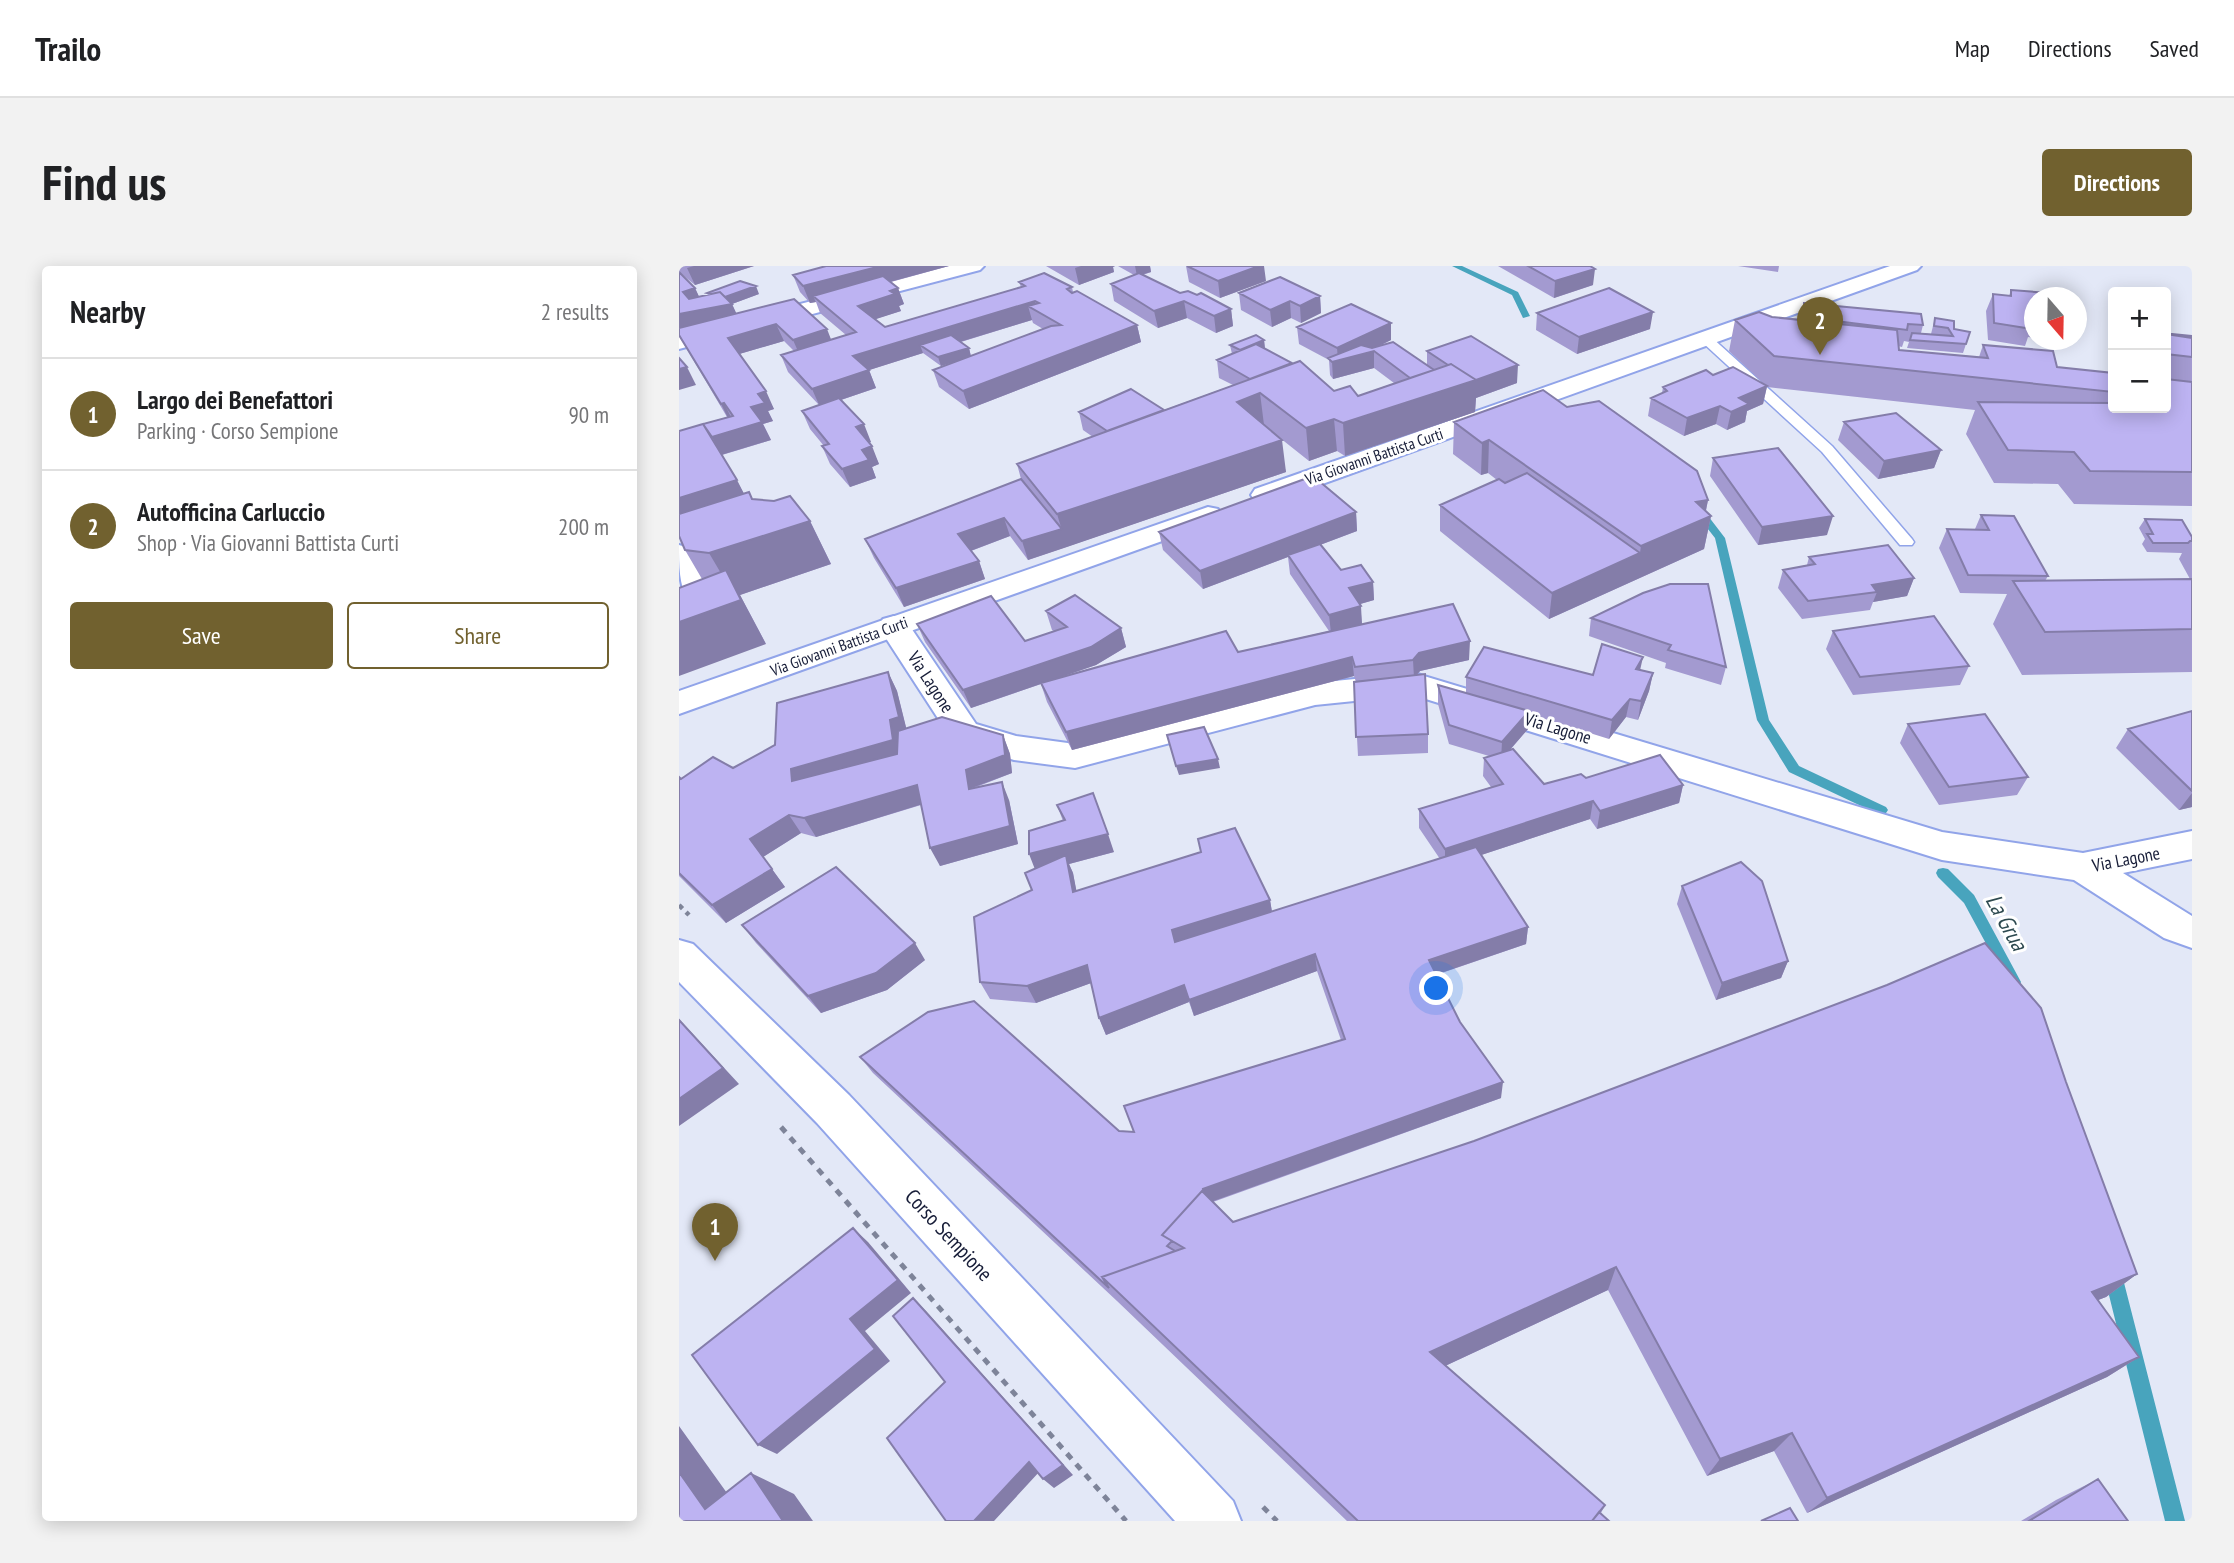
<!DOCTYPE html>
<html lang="en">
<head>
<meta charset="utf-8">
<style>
	body { margin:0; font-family:"PT Sans Narrow",sans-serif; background:#f2f2f2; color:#202124 }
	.controls { position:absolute; right:21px; top:21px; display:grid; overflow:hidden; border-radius:7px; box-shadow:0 4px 18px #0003 }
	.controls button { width:63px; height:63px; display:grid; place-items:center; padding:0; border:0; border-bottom:2px solid #e0e0e0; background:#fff; color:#202124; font:35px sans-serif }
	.compass { position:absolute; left:1345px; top:21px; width:63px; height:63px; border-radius:50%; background:#fff; box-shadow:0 4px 18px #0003; rotate:160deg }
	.you { position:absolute; left:758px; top:723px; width:24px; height:24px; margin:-18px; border:5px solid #fff; border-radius:50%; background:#1a73e8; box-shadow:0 0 0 10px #1a73e833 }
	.badge { display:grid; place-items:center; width:46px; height:46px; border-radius:50%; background:#71612f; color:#fff; font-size:23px; font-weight:700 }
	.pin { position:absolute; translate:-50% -58px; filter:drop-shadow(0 2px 4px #0008) }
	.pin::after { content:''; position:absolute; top:37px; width:24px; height:21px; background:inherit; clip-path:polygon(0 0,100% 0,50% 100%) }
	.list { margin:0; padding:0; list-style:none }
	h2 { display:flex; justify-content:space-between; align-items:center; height:91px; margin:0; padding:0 28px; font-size:30px }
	h2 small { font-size:23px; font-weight:400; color:#757577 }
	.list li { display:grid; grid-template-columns:46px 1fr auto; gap:21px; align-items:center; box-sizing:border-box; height:112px; padding:0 28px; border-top:2px solid #e0e0e0 }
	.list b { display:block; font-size:26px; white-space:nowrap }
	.list p { margin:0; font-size:23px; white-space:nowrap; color:#757577 }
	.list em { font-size:23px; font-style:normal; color:#757577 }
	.actions { display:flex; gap:14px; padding:21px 28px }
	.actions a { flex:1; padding:16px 0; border:2px solid #71612f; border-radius:7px; text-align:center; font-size:24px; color:#71612f }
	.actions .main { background:#71612f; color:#fff }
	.map { position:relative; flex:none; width:1513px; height:1255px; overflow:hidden; border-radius:7px }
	header { display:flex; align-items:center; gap:42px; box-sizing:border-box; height:98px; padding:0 35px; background:#fff; border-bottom:2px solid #e0e0e0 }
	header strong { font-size:33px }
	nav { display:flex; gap:38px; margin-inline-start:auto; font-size:24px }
	.intro { display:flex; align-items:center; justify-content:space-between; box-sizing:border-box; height:168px; padding:0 42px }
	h1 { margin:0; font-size:49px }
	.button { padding:18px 32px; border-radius:7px; background:#71612f; color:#fff; font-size:24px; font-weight:700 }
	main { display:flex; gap:42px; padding:0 42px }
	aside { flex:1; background:#fff; border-radius:7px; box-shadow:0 4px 18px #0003 }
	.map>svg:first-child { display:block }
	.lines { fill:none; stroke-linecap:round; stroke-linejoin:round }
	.stream { fill:#48a4bd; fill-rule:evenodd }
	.lane-casing { stroke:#91a4e9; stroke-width:3 }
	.street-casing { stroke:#91a4e9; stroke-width:4 }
	.secondary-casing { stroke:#91a4e9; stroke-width:4 }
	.path-far1 { stroke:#7e8499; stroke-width:4.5; stroke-dasharray:5 5; stroke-linecap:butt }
	.path { stroke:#7e8499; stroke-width:5; stroke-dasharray:7 7; stroke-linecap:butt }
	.lane { fill:#fff; fill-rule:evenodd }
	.street { fill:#fff; fill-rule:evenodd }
	.secondary { fill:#fff; fill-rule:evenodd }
	.wall { fill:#a39ad0; fill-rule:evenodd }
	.shaded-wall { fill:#847da9 }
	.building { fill:#bdb3f2; stroke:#847da9; stroke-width:2 }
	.labels { text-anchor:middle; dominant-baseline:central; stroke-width:6; stroke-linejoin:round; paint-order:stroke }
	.far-street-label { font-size:16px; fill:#161c37; stroke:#fff }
	.street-label { font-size:18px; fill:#161c37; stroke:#fff }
	.near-street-label { font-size:21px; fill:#161c37; stroke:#fff }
	.near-water-label { font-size:23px; font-style:italic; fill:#2e4a50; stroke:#fff }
</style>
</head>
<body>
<header>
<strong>Trailo</strong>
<nav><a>Map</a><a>Directions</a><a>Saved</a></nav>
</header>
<div class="intro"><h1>Find us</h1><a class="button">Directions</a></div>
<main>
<aside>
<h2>Nearby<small>2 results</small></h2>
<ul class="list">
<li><span class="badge">1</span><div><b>Largo dei Benefattori</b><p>Parking · Corso Sempione</p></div><em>90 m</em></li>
<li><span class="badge">2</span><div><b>Autofficina Carluccio</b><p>Shop · Via Giovanni Battista Curti</p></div><em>200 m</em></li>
</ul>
<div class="actions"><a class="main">Save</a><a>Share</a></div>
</aside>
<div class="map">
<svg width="1513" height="1255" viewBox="0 0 1513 1255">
	<rect width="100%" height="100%" fill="#e3e8f7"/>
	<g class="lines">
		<path class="stream" d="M773 0H783L839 26 851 50 844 52 833 29Z
			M1019 241 1023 242 1046 272 1090 454 1120 500 1207 541 1209 544 1207 547H1197L1110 506 1078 454 1036 272 1014 244Z
			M1264 602 1269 603 1295 629 1342 716 1340 720 1335 722 1330 720 1285 637 1259 611 1257 607 1259 603Z
			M1433 996 1439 999 1442 1005 1506 1255H1486L1424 1005 1427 999Z"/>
		<defs>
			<path id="lane" d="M1027 69 1031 70 1153 180 1233 273 1235 276 1233 279H1221L1143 186 1023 76V70Z"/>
			<path id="street" d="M269 0H305L301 4 0 83V69Z
				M0 279 10 282 15 288 35 329 31 336 20 338 9 336C0 318 0 300 0 279Z
				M215 350 226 353 297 458 337 470 396 478 636 417 735 407 1263 566 1404 587 1513 565V593L1444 607 1513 650V682L1485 672 1395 614 1263 594 734 429 636 439 396 502 335 494 273 474 199 360 204 353Z"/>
			<path id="secondary" d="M1211 0H1242L1238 4 596 235 586 237 576 235 572 229 576 223Z
				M529 241 539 243 543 249 539 255 0 448V425Z
				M0 674 14 678 170 829 554 1235 562 1255H496L138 857 0 716Z"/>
		</defs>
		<use href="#lane" class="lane-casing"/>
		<use href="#street" class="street-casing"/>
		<use href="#secondary" class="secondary-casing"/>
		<path class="path-far1" d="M0 639 10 649"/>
		<path class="path" d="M102 861 447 1255
			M584 1241 598 1255"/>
		<use href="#lane" class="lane"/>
		<use href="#street" class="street"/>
		<use href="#secondary" class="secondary"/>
	</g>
	<path class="wall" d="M0 0H75L16 19 0 6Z
		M147 0H270L212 16 219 22 225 38 220 40 222 45 196 53 206 61 342 21 340 16 393 21 394 26 458 59 462 76 290 143 260 121 254 104 277 95 262 100 244 87 190 104 197 122 162 134 192 176 190 177 200 198 193 201 197 212 171 221 151 198 143 180H145L131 163 123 145 140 139 109 106 102 89 115 85 105 75 60 88 95 143 89 145 94 155 84 158 92 174 43 189 65 228 73 233 131 255 152 298 61 329 87 378 23 313 6 284 0 165 48 151 0 70 16 22 20 31 29 29 28 27 80 28 53 38 57 48 153 74 167 69 141 47 137 36 131 37 121 26 114 9ZM353 54 354 57 364 63 292 90 290 82 282 76Z
		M367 0H436L434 1 435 6 400 19Z
		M439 0H471L472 6 464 9 501 27 552 43 554 60 537 67 508 52 479 62 435 35 432 18 455 9Z
		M507 0 587 15 541 32 510 16Z
		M819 0H911L914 19 875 32Z
		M1059 0H1100L1099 6Z
		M1332 24 1355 32V72L1349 71 1346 80 1309 74 1307 45 1314 28 1330 30Z
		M560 27 641 30 642 47 622 57 612 52 593 61 562 44Z
		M1125 37 1244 59 1242 67 1252 68 1256 52 1275 63 1291 66 1284 87 1228 82 1230 76 1225 75 1223 81 1219 80 1220 84 1300 91 1304 79 1378 101 1434 107V142H1487V68L1513 70V240L1395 238 1379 218 1315 217 1287 168 1296 144 1088 121 1084 138 1068 145 1066 156 1048 164 1037 158 1005 170 969 150 972 132 983 127 984 121 1034 109 1084 117 1050 85 1056 54H1120Z
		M858 47 971 63 898 88 857 64Z
		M712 57V74L699 81 748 99V85L838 117 797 132 796 146 666 190 658 185 630 195 596 168 607 206 349 294 331 270 292 285 300 295 306 313 225 341 195 292 186 273 342 213 338 198 414 171 404 164 400 146 485 144 554 119 540 112 538 94 553 88 551 79 585 74 586 83 613 98 655 125 679 130 715 117 695 102 654 113 651 109 650 94 620 78 618 61Z
		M888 141 1029 234 1027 245 1032 250 1025 283 870 353 761 265V239L818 214 809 207 802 209 774 188 775 156Z
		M1165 156 1262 184 1255 202 1199 213 1159 174Z
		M1034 192 1148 269 1079 279 1031 210Z
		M677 246 678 265 641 279 662 304 694 316 695 334 681 338 683 358 790 394 741 405 738 409 749 468V487L679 490 675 416H677L675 410 393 484 368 436 362 418 292 442 246 376 238 358 346 375 375 365 373 364 367 345 442 362 447 381 417 399 377 413 559 386 650 365 611 308 609 291 524 323 484 284 480 266Z
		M1302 249 1369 310 1366 315 1511 313 1500 293 1503 287 1468 286 1463 278 1466 273 1460 262 1466 253 1513 271V406L1343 409 1314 358 1328 328 1281 327 1260 282 1268 263H1296Z
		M1130 291 1235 312 1228 330 1194 336 1191 344 1123 353 1099 322 1104 304 1128 299Z
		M964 327 1047 401 1042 419 986 402 987 397 910 370 912 352Z
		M1154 365 1290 400 1281 419 1174 429 1147 383Z
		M961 404 974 407 970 425 959 454 947 451 930 473 850 448 849 463 831 484 865 518 907 512 1004 519 1000 537 918 563 911 553 802 589 849 661 847 678 757 709 781 756 822 832 534 936 554 956 1387 816 1458 1008 1427 1031 1419 1034 1460 1091 1428 1111 1128 1247 1095 1185 1028 1210 929 1024 766 1100 926 1239 922 1247 930 1255H668L438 1035 194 807 181 791 440 865 455 866 662 774 638 705 515 750 510 736 427 769 420 752 412 717 357 737 311 733 301 716 353 624 356 603 384 555 378 539 435 586 390 598 394 607 397 624 591 634 593 646 761 593 740 562V543L812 521 804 510 805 492 810 490 770 478 759 438V419L787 427V411L914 409Z
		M209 406 218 425 227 462 324 469 331 488 333 507 295 522 330 534 339 578 261 600 242 539 137 571 122 567 84 591 106 621 47 657 0 610V511L2 513 54 502 96 479Z
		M1513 445V541L1500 544 1437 482 1449 463Z
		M1229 458 1349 511 1338 529 1260 539 1221 477Z
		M1003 620 1109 695 1102 712 1037 734 998 638Z
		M63 659 246 694 208 724 142 747 77 677Z
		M1419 1213 1449 1255H1342L1377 1234Z"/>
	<path class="shaded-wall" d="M15 0H75L16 19 8 2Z
		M202 0H270L140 35 134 30 137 36 131 37 124 20Z
		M402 0H436L434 1 435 6 400 19 396 2Z
		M456 0H471L472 6 458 10Z
		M580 0H585L587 15 541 32 539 15Z
		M916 3 914 19 875 32 876 15Z
		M77 20 80 28 53 38 61 55 0 68V48Z
		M16 22 24 39 12 43 4 26Z
		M219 22 225 38 220 40 222 45 185 57 179 40Z
		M641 30 642 47 622 57 621 40Z
		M356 35 358 45 349 40 353 54 251 85 241 79 244 87 181 107 174 90Z
		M505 35 508 52 479 62 475 45Z
		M611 35 612 52 593 61 591 44Z
		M552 43 554 60 537 67 535 50Z
		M974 46 971 63 898 88 900 71Z
		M712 57V74L683 88 695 85V102L654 113 653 96 659 94 658 82Z
		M97 58 105 75 57 89 49 72Z
		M458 59 462 76 290 143 284 125Z
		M148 63 155 81 122 92 114 74Z
		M585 74 586 83 561 84Z
		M290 82 292 91 262 100 259 91Z
		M839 99 838 117 797 132 796 146 666 190 664 157Z
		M8 101 17 119 0 124V103Z
		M190 104 197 122 141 141 133 123Z
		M1088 120 1084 138 1068 145 1066 156 1048 164 1052 146 1060 132Z
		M87 125 95 143 89 145 94 155 84 158 92 174 42 189 33 171 72 141 79 128Z
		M581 127 585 159 558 136Z
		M45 137 54 155 51 156 42 138Z
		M1041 140 1037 158 1005 170 1008 152Z
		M655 153 658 185 630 195 627 162Z
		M185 158 192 176 185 178 177 161Z
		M603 174 607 206 388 281 378 248Z
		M810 174 809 207 802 209 803 177Z
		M193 180 200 198 193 201 197 212 171 221 163 203 183 184Z
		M1262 184 1255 202 1199 213 1205 195Z
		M58 214 80 257 0 266V232Z
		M1029 234 1025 253 1032 250 1025 283 870 353 873 327 961 287 962 280 1017 236Z
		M677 246 678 265 524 323 521 305Z
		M1154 250 1148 269 1079 279 1083 261Z
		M325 252 331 270 286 287 279 268Z
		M131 255 152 298 61 329 87 378 0 410V356L56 331 30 287Z
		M383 263 388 281 349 294 343 275Z
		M300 295 306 313 225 341 217 322Z
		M1235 312 1228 330 1194 336 1198 326 1193 319Z
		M694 316 695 334 671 341 670 322Z
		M682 340 683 359 652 367 650 349Z
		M442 362 447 381 417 399 292 442 284 424Z
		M791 375 790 394 741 405 735 412 734 394 740 387Z
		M673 391 675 410 393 484 387 466Z
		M964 391 960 409 957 403Z
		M209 406 218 425 229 469 224 493 113 515 112 503 211 454Z
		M974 407 970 425 959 454 962 435Z
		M951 433 947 451 930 473 933 454Z
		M850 445 849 463 822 494 823 476Z
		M324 469 331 488 333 507 290 523 287 504Z
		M539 493 541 502 500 509 497 500Z
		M323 516 330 534 339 578 261 600 251 582Z
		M238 519 247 537 137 571 125 552Z
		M1004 519 1000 537 918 563 921 545Z
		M1513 527V541L1500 544Z
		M914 535 911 553 766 601V583Z
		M110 549 122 567 84 591 71 573Z
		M429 568 435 586 390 598 394 607 401 643 357 606 350 588Z
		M93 603 106 621 47 657 33 639Z
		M591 634 594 652 498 681 493 664Z
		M849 661 847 678 750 711V694Z
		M236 677 246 694 208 724 142 747 129 730Z
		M636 688 638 705 515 750 510 734Z
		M1109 695 1102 712 1037 734 1043 717Z
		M408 699 415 716 357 737 348 720Z
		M505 719 510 736 427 769 420 752Z
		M0 753 60 818 0 860Z
		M824 816 822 832 529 937 533 951 524 923Z
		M174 962 189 976 232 1027 186 1065 211 1095 98 1188 79 1179 171 1053Z
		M937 1001 929 1024 751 1107V1086Z
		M1458 1008 1427 1031 1383 1048 1413 1026Z
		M234 1032 247 1045 394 1209 375 1222 364 1213Z
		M1460 1091 1428 1111 1128 1247 1148 1232Z
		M0 1160 68 1255 26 1243 0 1206Z
		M1113 1167 1095 1185 1028 1210 1041 1193Z
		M350 1196 361 1205 315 1255H295Z
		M72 1207 115 1228 134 1255H104Z"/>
	<path class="building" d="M147 0H202L124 20 114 9Z
		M508 0H580L539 15Z
		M849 0H911L916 3 876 15Z
		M0 6 16 22 4 26 10 33 41 26 53 38 0 48Z
		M365 7 393 21 388 23 393 27 398 25 458 59 284 125 254 104 372 60 382 59 349 40 360 37 356 35 174 90 190 104 133 123 102 89 177 66 134 30 204 10 219 22 211 25 216 28 179 40 206 61 346 20 340 16Z
		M460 7 501 27 509 25 518 29 522 27 552 43 535 50 505 35 475 45 432 18Z
		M601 11 641 30 621 40 611 35 591 44 560 27Z
		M61 15 77 20 46 31 41 26 32 28 28 27Z
		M930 22 974 46 900 71 858 47Z
		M1332 24 1369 27 1370 32H1355V54H1353V63L1315 57 1314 28 1332 30Z
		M115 33 148 63 114 74 97 58 49 72 87 125 79 128 86 137 72 141 83 156 33 171 24 158 54 150 45 137 42 138 0 69V62Z
		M1125 37 1242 48 1244 59 1229 58 1228 64 1125 51Z
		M672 38 712 57 658 82 618 61Z
		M1080 46 1093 51 1218 64 1220 84 1309 92 1304 79 1374 85 1378 101 1434 107V126L1095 90 1056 54Z
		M1256 52 1275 55V63L1291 66 1287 78 1231 74 1233 67 1274 70 1269 62 1255 60Z
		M1487 68 1513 72V91L1487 88Z
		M1493 68 1513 70V72L1493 69Z
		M272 69 290 82 259 91 241 79Z
		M577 69 585 74 561 84 551 79Z
		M792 70 839 99 797 114 772 98 769 99 748 85Z
		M714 76 755 104 731 112 695 85 653 96 649 92 682 79 693 82Z
		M577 78 613 97 571 113 538 94Z
		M0 92 8 101 0 103Z
		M621 95 655 125 671 120 679 130 772 98 797 114 664 157 655 153 627 162 581 127 558 136 603 174 378 248 338 198Z
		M1054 101 1088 120 1060 132 1070 138 1052 146 1041 140 1008 152 972 132 988 125 984 121 1027 104 1034 109Z
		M1487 113 1513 116V206L1411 205 1395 186 1329 184 1299 136 1434 137V142H1487Z
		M452 123 485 144 428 165 400 146Z
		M864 124 888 141 920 135 1018 205 1029 234 1017 236 1032 250 962 280 810 174 803 177 775 156Z
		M160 132 185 158 177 161 193 180 183 184 190 194 163 203 143 180 150 178 123 145Z
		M1217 147 1262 184 1205 195 1165 156Z
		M24 158 58 214 0 232V165Z
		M1099 182 1154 250 1083 261 1034 192Z
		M848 207 961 287 873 327 761 239 820 213 826 217Z
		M634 210 677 246 521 305 480 266Z
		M342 213 383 263 343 275 325 252 279 268 300 295 217 322 186 273Z
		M70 226 73 233 95 235 111 230 131 255 30 287 6 284 0 270V248Z
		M1302 249 1335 250 1369 310 1289 309 1268 263 1310 264Z
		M1466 253 1503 254 1513 271V275H1511L1509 277H1474L1468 268H1474Z
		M641 278 662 304 682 299 694 316 670 322 682 340 650 349 609 289Z
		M1209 279 1235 312 1193 319 1198 326 1129 335 1104 304 1136 298 1130 291Z
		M47 304 62 334 0 356V322Z
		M1513 313V363L1366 366 1334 315Z
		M991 318H1029L1047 401 989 384 992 379 912 352 964 327Z
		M396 329 442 362 412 381 284 424 238 358 312 330 346 375 388 361 367 345Z
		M774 338 791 375 740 387 734 394 676 401 673 391 387 466 362 417 547 365 559 386Z
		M1255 350 1290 400 1181 411 1154 365Z
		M923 378 964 391 957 403 974 407 962 435 951 433 933 454 787 411 805 381 914 409Z
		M209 406 220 451 211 454 214 474 112 503 113 515 218 488 219 465 263 451 324 469 326 489 287 504 290 523 323 516 331 560 251 582 238 519 125 552 110 549 71 573 93 603 33 639 0 607V511L2 513 34 491 54 502 96 479 98 437Z
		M746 408 749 468 677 471 675 416Z
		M759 419 850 445 823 476 770 459Z
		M1513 445V525L1449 463Z
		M1306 448 1349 511 1270 521 1229 458Z
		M525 461 539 493 497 500 488 469Z
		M834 483 865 518 902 508 907 512 981 489 1004 519 921 545 914 535 766 583 740 543 824 518 805 492Z
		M414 527 429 568 350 588V565L386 554 378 539Z
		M556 562 591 634 493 664 496 676 797 581 849 661 750 694 781 756 824 816 524 923 525 927 523 925 483 969 493 975 488 980 496 985 423 1011 430 1022 181 791 249 746 295 735 440 865 455 866 445 840 666 773 636 688 510 734 505 719 420 752 408 699 348 720 301 716 295 651 353 624 346 607 387 589 394 626 522 586 519 573Z
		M1062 596 1083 615 1109 695 1043 717 1003 620Z
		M157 601 236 677 197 707 129 730 63 659Z
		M1306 677 1362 742 1387 816 1458 1008 1413 1026 1460 1091 1148 1232 1113 1167 1041 1193 937 1001 751 1086 926 1239 913 1255H679L423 1011 505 982 483 969 523 925 554 956 795 875 1208 719Z
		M0 754 44 802 0 833Z
		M174 962 219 1014 171 1053 196 1083 79 1179 13 1089Z
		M234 1032 384 1199 364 1213 350 1196 295 1255H267L208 1172 266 1116 214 1050Z
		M0 1206 26 1243 72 1207 104 1255H0Z
		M1419 1213 1449 1255H1350Z
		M1111 1242 1119 1255H1082Z
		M920 1246 930 1255H913Z"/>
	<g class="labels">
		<g class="far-street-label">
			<text transform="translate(695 190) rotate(-19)">Via Giovanni Battista Curti</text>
			<text transform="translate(160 380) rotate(-20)">Via Giovanni Battista Curti</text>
		</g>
		<g class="street-label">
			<text transform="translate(252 416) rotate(57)">Via Lagone</text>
			<text transform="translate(879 462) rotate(17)">Via Lagone</text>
			<text transform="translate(1447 593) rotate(-11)">Via Lagone</text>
		</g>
		<g class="near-street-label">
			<text transform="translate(270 969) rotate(47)">Corso Sempione</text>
		</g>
		<g class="near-water-label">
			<text transform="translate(1328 656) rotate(61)">La Grua</text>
		</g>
	</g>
</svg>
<div class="controls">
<button>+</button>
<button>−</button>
</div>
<svg class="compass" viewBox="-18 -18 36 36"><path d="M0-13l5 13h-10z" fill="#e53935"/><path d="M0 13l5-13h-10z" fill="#757577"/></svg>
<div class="you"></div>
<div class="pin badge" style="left:36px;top:995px">1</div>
<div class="pin badge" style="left:1141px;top:89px">2</div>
</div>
</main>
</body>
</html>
